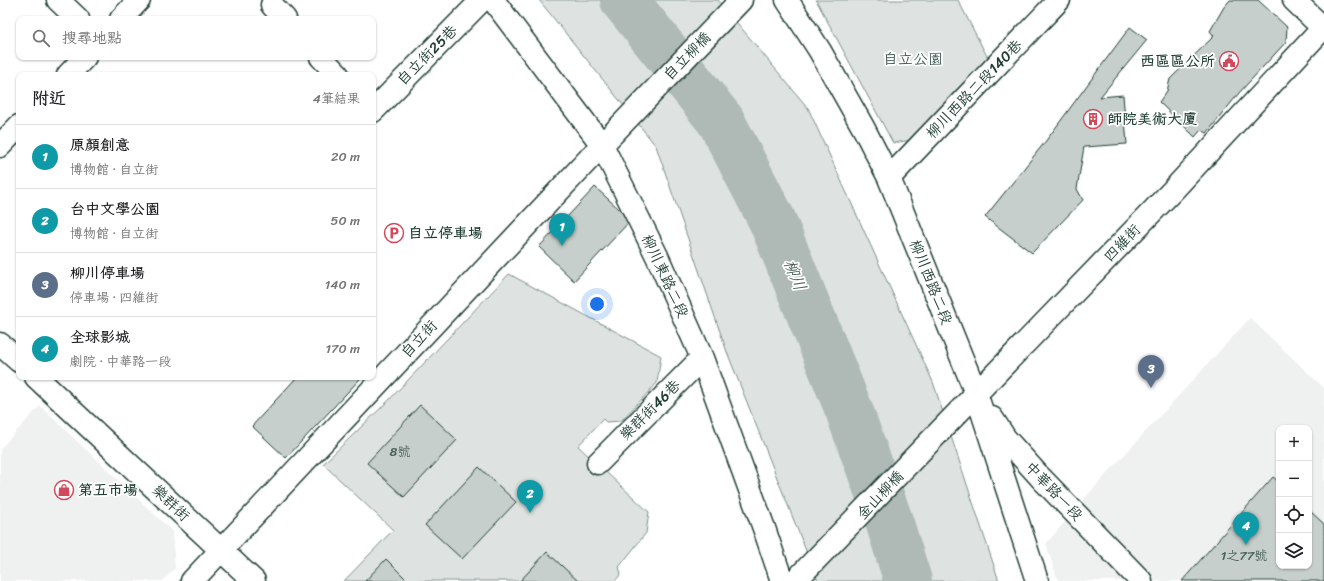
<!DOCTYPE html>
<html lang="zh-TW">
<head>
<meta charset="utf-8">
<style>
	body { margin:0; font-family:Sriracha,"LXGW WenKai TC",sans-serif; background:#f6f6f6; color:#202124 }
	.controls { position:absolute; right:12px; bottom:12px; display:grid; overflow:hidden; border-radius:8px; box-shadow:0 1px 3px #0004 }
	.controls button { width:36px; height:36px; display:grid; place-items:center; padding:0; border:0; border-bottom:1px solid #e0e0e0; background:#fff; color:#202124; font:20px sans-serif }
	.you { position:absolute; left:597px; top:304px; width:14px; height:14px; margin:-10px; border:3px solid #fff; border-radius:50%; background:#1a73e8; box-shadow:0 0 0 6px #1a73e833 }
	.badge { display:grid; place-items:center; width:26px; height:26px; border-radius:50%; background:#d1495b; color:#fff; font-size:13px; font-weight:700 }
	.pin { position:absolute; translate:-50% -33px; filter:drop-shadow(0 1px 2px #0008) }
	.pin::after { content:''; position:absolute; top:21px; width:14px; height:12px; background:inherit; clip-path:polygon(0 0,100% 0,50% 100%) }
	.list { margin:0; padding:0; list-style:none }
	h2 { display:flex; justify-content:space-between; align-items:center; height:52px; margin:0; padding:0 16px; font-size:17px }
	h2 small { font-size:13px; font-weight:400; color:#757577 }
	.list li { display:grid; grid-template-columns:26px 1fr auto; gap:12px; align-items:center; box-sizing:border-box; height:64px; padding:0 16px; border-top:1px solid #e0e0e0 }
	.list b { display:block; font-size:15px; white-space:nowrap }
	.list p { margin:0; font-size:13px; white-space:nowrap; color:#757577 }
	.list em { font-size:13px; font-style:normal; color:#757577 }
	.icon { flex:none; width:22px; height:22px; fill:none; stroke:currentColor; stroke-width:2; stroke-linecap:round; stroke-linejoin:round }
	.map { position:relative; flex:none; width:1324px; height:581px; overflow:hidden }
	.search { position:absolute; background:#fff; box-shadow:0 1px 3px #0004; left:16px; top:16px; width:360px; height:44px; display:flex; align-items:center; gap:10px; box-sizing:border-box; padding:0 14px; border-radius:8px; color:#757577; font-size:15px }
	.panel { position:absolute; background:#fff; box-shadow:0 1px 3px #0004; left:16px; top:72px; width:360px; height:308px; border-radius:8px }
	.map>svg:first-child { display:block }
	.built { fill:#eef1f0; fill-rule:evenodd }
	.green { fill:#dee3e2; stroke:#7e908b }
	.lines { fill:none; stroke-linecap:round; stroke-linejoin:round }
	.river { stroke:#afbab7; stroke-width:48 }
	.building { fill:#c7cfcc; stroke:#1f3d34 }
	.minor-casing { stroke:#1f3d34; stroke-width:25 }
	.minor { stroke:#fff; stroke-width:22 }
	.labels { text-anchor:middle; dominant-baseline:central; stroke-width:3.5; stroke-linejoin:round; paint-order:stroke }
	.number-label { font-size:13px; fill:#49625a }
	.street-label { font-size:15px; fill:#1f3d34; stroke:#fff }
	.park-label { font-size:15px; fill:#455e57; stroke:#fff }
	.poi-label { font-size:15px; font-weight:bold; fill:#1f3d34; stroke:#fff; text-anchor:start }
	.water-label { font-size:16px; font-style:italic; fill:#4a625b; stroke:#fff }
</style>
</head>
<body>
<div class="map">
<svg width="1324" height="581" viewBox="0 0 1324 581">
	<rect width="100%" height="100%" fill="#fff"/>
	<filter id="ink" filterUnits="userSpaceOnUse"><feTurbulence type="fractalNoise" baseFrequency=".025" numOctaves="2"/><feDisplacementMap in="SourceGraphic" scale="8" xChannelSelector="R" yChannelSelector="G"/><feConvolveMatrix kernelMatrix="1 2 1 2 8 2 1 2 1" color-interpolation-filters="sRGB"/></filter>
	<g filter="url(#ink)">
		<path class="built" d="M1250 318 1324 388V581H1058L1046 544 1093 489ZM1279 428H1309V566H1279Z
			M40 406 172 531 175 568 163 581H0V449Z"/>
		<path class="green" d="M539 0H718L808 108 933 382 999 581H818L727 352 656 146Z
			M816 0H958L990 62 918 139 893 143Z
			M509 274 661 356 657 383 621 421 606 422 603 419 578 446 649 512 646 533 619 567 621 574 615 581H344L393 530 323 464 389 400Z"/>
		<g class="lines">
			<path class="river" d="M624 0 721 121 773 222 849 410 889 521 908 581"/>
		</g>
		<path class="building" d="M1230 0H1258L1287 27 1286 42 1239 93 1207 133 1201 130 1195 137 1159 102 1167 91 1170 79 1214 36 1210 31 1224 7Z
			M1130 27 1147 40 1100 97 1123 95 1127 144 1084 147 1077 189 1083 200 1032 253 985 217 1045 142Z
			M595 187 631 220 574 281 539 247Z
			M297 377H358L360 379 286 458 252 426Z
			M420 405 457 440 404 497 367 463Z
			M479 467 516 502 462 559 425 525Z
			M1273 477 1279 482V566H1309V510L1324 524V581H1182Z
			M547 552 578 581H520Z
			M386 559 408 581H365Z"/>
		<g class="lines">
			<defs>
				<path id="minor" d="M58 0 78 19
					M493 0 602 145 657 256 702 358 765 531 782 581
					M787 0 820 51 864 129 889 178 976 393 1037 581
					M1294 0 1324 29
					M272 5 285 19
					M121 19 139 0
					M321 57 338 75
					M68 75 85 57
					M373 111 482 0
					M0 146 19 126
					M889 178 1059 0
					M0 344 19 361
					M36 377 254 581
					M992 418 1005 438 1041 478 1141 581
					M598 463 702 358
					M192 581 602 145 741 0
					M795 581 1175 188 1324 27"/>
			</defs>
			<use href="#minor" class="minor-casing"/>
			<use href="#minor" class="minor"/>
		</g>
	</g>
	<defs>
		<symbol id="civic-ring" viewBox="-11 -11 22 22"><circle r="9.5" fill="#fff" stroke="#d1495b" stroke-width="1.5"/><path d="M-.6-6.5H3V-4.5H.6V-3L4-1V1h2V6H-6V1h2V-1L-.6-3ZM-1.2 2.5V6h2.4V2.5Z" fill="#d1495b"/></symbol>
		<symbol id="building-ring" viewBox="-11 -11 22 22"><circle r="9.5" fill="#fff" stroke="#d1495b" stroke-width="1.5"/><path d="M-4-6H4V6H1V3H-1V6H-4ZM-2.5-4.3h1.7v1.8h-1.7ZM.8-4.3h1.7v1.8H.8ZM-2.5-1h1.7V.8h-1.7ZM.8-1h1.7V.8H.8Z" fill="#d1495b"/></symbol>
		<symbol id="parking-ring" viewBox="-11 -11 22 22"><circle r="9.5" fill="#fff" stroke="#d1495b" stroke-width="1.5"/><path d="M-3.5-5.5H1a3.5 3.5 0 0 1 0 7H-1V5.5H-3.5ZM-1-3.4V-.6H.8a1.4 1.4 0 0 0 0-2.8Z" fill="#d1495b"/></symbol>
		<symbol id="shop-ring" viewBox="-11 -11 22 22"><circle r="9.5" fill="#fff" stroke="#d1495b" stroke-width="1.5"/><path d="M-5-2.5h2.3a2.7 3.5 0 0 1 5.4 0H5L5.5 6h-11ZM-1.5-2.5h3a1.5 2.3 0 0 0-3 0Z" fill="#d1495b"/></symbol>
	</defs>
	<g fill-rule="evenodd">
		<use href="#civic-ring" x="1218" y="50" width="22" height="22"/>
		<use href="#building-ring" x="1082" y="108" width="22" height="22"/>
		<use href="#parking-ring" x="383" y="222" width="22" height="22"/>
		<use href="#shop-ring" x="53" y="479" width="22" height="22"/>
	</g>
	<g class="labels">
		<g class="number-label">
			<text x="400" y="451">8號</text>
			<text x="1244" y="555">1之77號</text>
		</g>
		<g class="street-label">
			<text transform="translate(427 55) rotate(-45)">自立街25巷</text>
			<text transform="translate(687 56) rotate(-46)">自立柳橋</text>
			<text transform="translate(974 89) rotate(-46)">柳川西路二段140巷</text>
			<text transform="translate(1122 243) rotate(-46)">四維街</text>
			<text transform="translate(665 276) rotate(65)">柳川東路二段</text>
			<text transform="translate(931 282) rotate(68)">柳川西路二段</text>
			<text transform="translate(419 339) rotate(-47)">自立街</text>
			<text transform="translate(650 410) rotate(-45)">樂群街46巷</text>
			<text transform="translate(1054 491) rotate(46)">中華路一段</text>
			<text transform="translate(880 495) rotate(-47)">金山柳橋</text>
			<text transform="translate(171 503) rotate(43)">樂群街</text>
		</g>
		<g class="park-label">
			<text x="913" y="59">自立公園</text>
		</g>
		<g class="poi-label">
			<text x="1215" y="61" text-anchor="end">西區區公所</text>
			<text x="1107" y="119">師院美術大廈</text>
			<text x="408" y="233">自立停車場</text>
			<text x="78" y="490">第五市場</text>
		</g>
		<g class="water-label">
			<text transform="translate(795 275) rotate(68)">柳川</text>
		</g>
	</g>
</svg>
<div class="controls">
<button>+</button>
<button>−</button>
<button><svg class="icon" aria-label="locate" viewBox="0 0 24 24"><circle cx="12" cy="12" r="6"/><path d="M12 2v4M12 18v4M2 12h4M18 12h4"/></svg></button>
<button><svg class="icon" aria-label="layers" viewBox="0 0 24 24"><path d="M12 4l9 5-9 5-9-5zM3 14l9 5 9-5"/></svg></button>
</div>
<div class="you"></div>
<div class="pin badge" style="left:562px;top:246px;background:#0f9aa8">1</div>
<div class="pin badge" style="left:530px;top:513px;background:#0f9aa8">2</div>
<div class="pin badge" style="left:1151px;top:388px;background:#5c6f8a">3</div>
<div class="pin badge" style="left:1246px;top:545px;background:#0f9aa8">4</div>
<div class="search"><svg class="icon" aria-label="search" viewBox="0 0 24 24"><circle cx="10" cy="10" r="6"/><path d="M15 15l6 6"/></svg>搜尋地點</div>
<section class="panel">
<h2>附近<small>4筆結果</small></h2>
<ul class="list">
<li><span class="badge" style="background:#0f9aa8">1</span><div><b>原顏創意</b><p>博物館 · 自立街</p></div><em>20 m</em></li>
<li><span class="badge" style="background:#0f9aa8">2</span><div><b>台中文學公園</b><p>博物館 · 自立街</p></div><em>50 m</em></li>
<li><span class="badge" style="background:#5c6f8a">3</span><div><b>柳川停車場</b><p>停車場 · 四維街</p></div><em>140 m</em></li>
<li><span class="badge" style="background:#0f9aa8">4</span><div><b>全球影城</b><p>劇院 · 中華路一段</p></div><em>170 m</em></li>
</ul>
</section>
</div>
</body>
</html>
